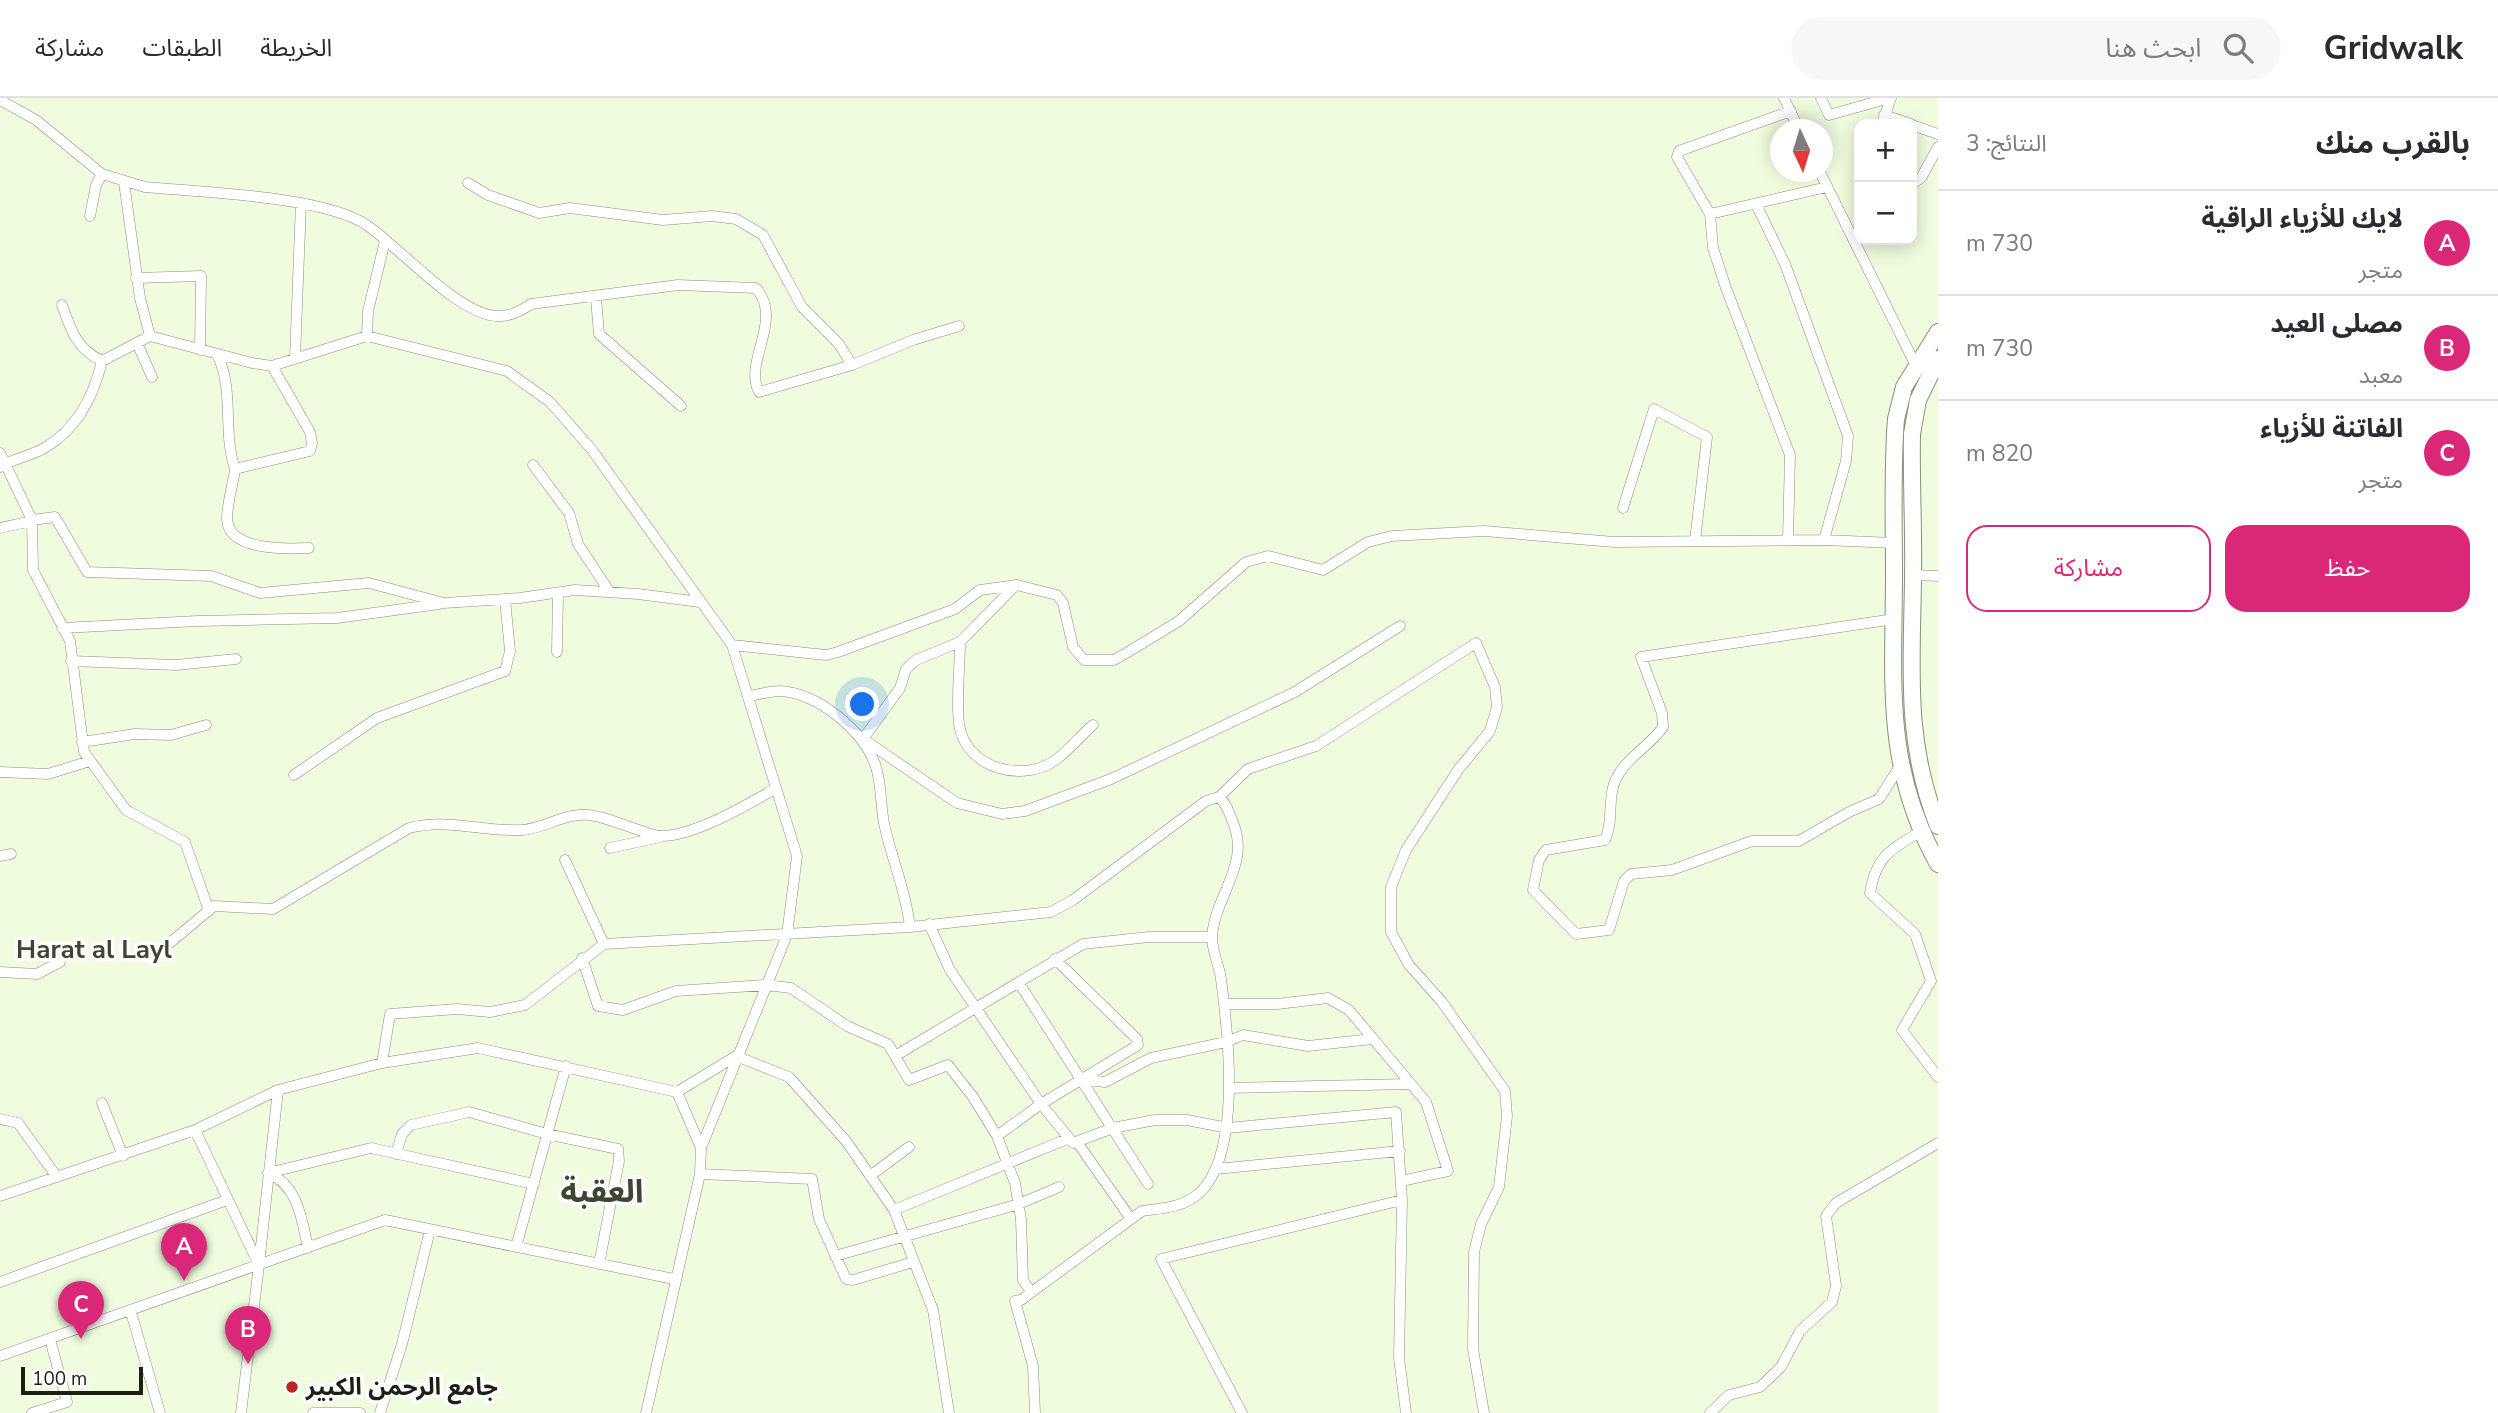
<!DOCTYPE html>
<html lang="ar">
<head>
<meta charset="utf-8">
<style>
	body { margin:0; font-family:"Nunito Sans","Noto Sans Arabic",sans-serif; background:#f7f7f7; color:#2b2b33; direction:rtl }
	.controls { position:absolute; right:21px; top:21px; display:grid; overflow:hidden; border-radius:14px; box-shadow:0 4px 18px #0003 }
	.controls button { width:63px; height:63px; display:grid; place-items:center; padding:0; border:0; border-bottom:2px solid #e1e1e2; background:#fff; color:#2b2b33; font:35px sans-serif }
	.compass { position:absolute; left:1770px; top:21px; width:63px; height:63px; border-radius:50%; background:#fff; box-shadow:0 4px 18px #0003; rotate:176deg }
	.scale { position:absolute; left:21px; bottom:18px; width:122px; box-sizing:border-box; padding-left:7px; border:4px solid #1b2015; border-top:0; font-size:19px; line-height:24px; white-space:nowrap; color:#1b2015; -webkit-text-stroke:5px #fff; paint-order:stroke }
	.you { position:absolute; left:863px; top:607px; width:24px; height:24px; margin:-18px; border:5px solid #fff; border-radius:50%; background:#1a73e8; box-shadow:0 0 0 10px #1a73e833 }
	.badge { display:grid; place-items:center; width:46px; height:46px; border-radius:50%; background:#db2777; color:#fff; font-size:23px; font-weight:700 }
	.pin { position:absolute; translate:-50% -58px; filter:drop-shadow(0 2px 4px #0008) }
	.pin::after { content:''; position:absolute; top:37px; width:24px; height:21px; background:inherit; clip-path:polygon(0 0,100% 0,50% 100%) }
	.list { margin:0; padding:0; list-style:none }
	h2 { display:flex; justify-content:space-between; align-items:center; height:91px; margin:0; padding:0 28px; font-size:30px }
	h2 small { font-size:23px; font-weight:400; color:#7c7c81 }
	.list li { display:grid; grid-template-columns:46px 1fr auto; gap:21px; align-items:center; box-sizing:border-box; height:105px; padding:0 28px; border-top:2px solid #e1e1e2 }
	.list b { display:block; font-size:26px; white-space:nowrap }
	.list p { margin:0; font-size:23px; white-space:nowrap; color:#7c7c81 }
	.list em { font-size:23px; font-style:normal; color:#7c7c81 }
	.actions { display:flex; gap:14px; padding:21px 28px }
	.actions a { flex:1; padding:16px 0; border:2px solid #db2777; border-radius:21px; text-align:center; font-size:24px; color:#db2777 }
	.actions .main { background:#db2777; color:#fff }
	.icon { flex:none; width:38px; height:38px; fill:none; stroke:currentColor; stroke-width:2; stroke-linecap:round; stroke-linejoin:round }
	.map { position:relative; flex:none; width:1938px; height:1315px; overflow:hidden; direction:ltr }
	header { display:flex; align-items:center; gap:42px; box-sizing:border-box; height:98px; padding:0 35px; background:#fff; border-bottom:2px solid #e1e1e2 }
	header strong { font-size:33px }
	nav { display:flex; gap:38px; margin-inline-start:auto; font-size:24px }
	.search { width:490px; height:63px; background:#f7f7f7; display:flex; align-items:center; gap:18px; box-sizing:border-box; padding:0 24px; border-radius:38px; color:#7c7c81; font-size:26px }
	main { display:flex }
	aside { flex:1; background:#fff }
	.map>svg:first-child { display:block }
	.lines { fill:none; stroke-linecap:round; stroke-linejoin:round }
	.minor-casing { stroke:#869276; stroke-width:11 }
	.primary-casing { stroke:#869276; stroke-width:18 }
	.minor { stroke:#fff; stroke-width:10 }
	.primary { stroke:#fff; stroke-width:16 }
	.poi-dot { fill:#b72821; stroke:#fff; stroke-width:2.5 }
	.labels { text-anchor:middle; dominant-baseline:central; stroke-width:7; stroke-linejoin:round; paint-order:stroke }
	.poi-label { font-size:24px; font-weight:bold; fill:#1b2015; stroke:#fff; text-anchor:start }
	.neighbourhood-label { font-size:26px; font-weight:bold; fill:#3d472f; stroke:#fff }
	.district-label { font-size:32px; font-weight:bold; fill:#3d472f; stroke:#fff }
</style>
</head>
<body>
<header>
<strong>Gridwalk</strong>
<div class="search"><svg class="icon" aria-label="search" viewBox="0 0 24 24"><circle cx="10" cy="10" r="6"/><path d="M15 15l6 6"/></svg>ابحث هنا</div>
<nav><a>الخريطة</a><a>الطبقات</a><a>مشاركة</a></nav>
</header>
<main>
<aside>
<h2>بالقرب منك<small>النتائج: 3</small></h2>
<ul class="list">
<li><span class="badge">A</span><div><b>لايك للأزياء الراقية</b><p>متجر</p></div><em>730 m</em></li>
<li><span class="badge">B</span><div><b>مصلى العيد</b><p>معبد</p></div><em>730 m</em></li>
<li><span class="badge">C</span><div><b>الفاتنة للأزياء</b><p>متجر</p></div><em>820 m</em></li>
</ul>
<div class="actions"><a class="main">حفظ</a><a>مشاركة</a></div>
</aside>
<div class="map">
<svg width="1938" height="1315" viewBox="0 0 1938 1315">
	<rect width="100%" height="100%" fill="#effcde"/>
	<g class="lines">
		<defs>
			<path id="minor" d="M1784 0 1799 32
				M1821 0 1829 17 1890 0
				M0 2 36 22 102 76 145 89C199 94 326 98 368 128 400 150 459 217 497 218 510 219 521 213 531 206L678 187 756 190C784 223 743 263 759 294L852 267 913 242 959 228
				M1884 17 1911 26
				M1882 26 1891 0
				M1912 27 1938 36
				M1820 74 1916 268
				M124 84 140 200 150 238
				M468 85 488 97 539 115 570 110 663 122 712 118 736 121 763 137 802 209 839 246 852 267
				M1912 86 1921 80 1938 49
				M1756 106 1785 166 1848 338 1846 363 1824 442
				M1710 116 1677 59 1679 53 1791 13
				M90 118 96 87 102 76
				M136 180 201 178 200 252
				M596 200 599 236 681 308
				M62 207C71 233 77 251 102 263
				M367 238 368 213 385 143
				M137 245 152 279
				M217 256C235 293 222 333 235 371
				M295 260 301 105
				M272 268 310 334 312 345 310 353 235 371C233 387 227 405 227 421 228 453 287 451 309 450
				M0 355 32 422 33 472 70 543 84 654 126 712 185 744 209 813
				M533 367 569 415 578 446 609 493
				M0 369C14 360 32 358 46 349 78 330 94 297 102 263L150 238 252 265 272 268 367 238 507 273 550 304 592 352 732 547 797 758 787 837 701 1050 700 1076 646 1315
				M1623 410 1654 311 1707 339 1695 443
				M32 422 55 419 87 474 211 478 260 495 369 485 444 505 520 500 575 492 638 496 700 504
				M0 430 32 423
				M1788 442 1790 357 1726 190 1713 150 1710 116 1827 89
				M1913 477 1938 478
				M1894 521 1641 559 1662 615 1663 629C1649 649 1625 660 1615 683 1607 702 1614 723 1605 742L1546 752 1539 762 1533 792 1576 836 1609 832 1624 783 1631 776 1672 772 1752 743H1799L1849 714 1879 701 1900 668
				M62 530 198 523 337 520 439 506
				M960 544 1016 487
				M732 547 826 557 838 554 955 511 980 492 1017 487 1057 497 1063 505 1073 549 1084 562H1114L1128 554 1179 523 1246 464 1268 458 1323 472 1368 444 1392 438 1484 433 1614 444 1824 442 1894 445
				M557 554 558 495
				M71 563 176 567 236 561
				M750 598C760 596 770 593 781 593 819 596 862 632 875 666 882 685 880 705 884 725 891 760 906 792 910 829
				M1093 627C1081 637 1070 651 1057 661 1024 686 965 671 959 626 956 600 960 570 960 544L916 562 906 571 900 590 863 641 957 705 1002 716 1025 713 1111 681 1295 594 1400 528
				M82 644 135 636 171 637 206 627
				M0 674 48 676 90 663
				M294 677 377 620 505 573 510 553 505 501
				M1920 734C1890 752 1876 758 1870 795L1915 836 1931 883 1902 932 1938 979
				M610 750 660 739
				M0 758 11 756
				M565 762 604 846
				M929 826 950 872 1041 1006 1073 1045 1113 1030 1155 1022H1187L1228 1030 1396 1014 1402 1102 1399 1260 1406 1315
				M165 849 214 808 273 811 409 730C451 720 481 734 522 732 544 731 566 714 589 717 610 719 648 738 661 738 695 738 746 707 775 691
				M582 860 598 908 623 912 676 893 766 887 791 890 847 928 888 946 909 982 948 967 973 999 997 1038 1005 1059 1015 1085 1021 1121 1023 1182 1031 1194
				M0 874 37 876 60 864
				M1019 885 1148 1086
				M1224 906H1277L1328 900 1349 912 1426 1004 1448 1073 1401 1083
				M895 958 1083 846 1149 839H1212
				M382 965 390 916 457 911 490 914 525 907 604 846 910 829 1051 814 1073 802 1206 703 1219 699 1248 671 1316 648 1476 545 1495 589 1497 609 1490 633 1458 672 1406 752 1391 789V834L1409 867 1442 904 1505 993 1507 1018 1499 1089 1481 1126 1474 1154 1473 1251 1484 1315
				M1080 981 1105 984 1151 960 1226 944 1243 937 1308 948 1372 941
				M1229 990 1410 986
				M102 1005 123 1058
				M0 1021 18 1025 57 1079
				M195 1032 259 1167 241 1315
				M997 1038 1041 1006 1138 947 1137 941 1055 861
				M1077 1044 1131 1121
				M701 1050 677 994 736 958 789 979 846 1043 894 1112 933 1212 949 1315
				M396 1056 402 1036 411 1027 469 1014 547 1036 618 1051 619 1063 599 1166
				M1216 1071 1400 1053
				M268 1075 371 1050 534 1086
				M269 1076C298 1087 302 1122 308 1150
				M700 1076 812 1081 819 1121 846 1181 853 1182 913 1164
				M870 1078 909 1049
				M0 1098 195 1032 278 992 382 965 478 950 677 994
				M894 1112 1067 1041
				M516 1149 566 968
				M835 1158 1019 1106 1059 1089
				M259 1166 278 992
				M0 1184 227 1102
				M131 1214 160 1315
				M0 1258 385 1122 674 1181
				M32 1315 67 1304 50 1241
				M313 1315H360
				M380 1315 402 1246 430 1132
				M1035 1315 1033 1268 1015 1203 1021 1202 1142 1113C1162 1110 1181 1110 1197 1097 1243 1059 1228 934 1221 881 1219 867 1212 853 1212 839 1215 796 1252 766 1232 722 1229 714 1226 705 1219 699
				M1242 1315 1161 1161 1402 1102
				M1710 1315 1729 1297 1760 1289 1781 1269 1800 1233 1832 1204 1836 1188 1826 1118 1836 1105 1938 1045"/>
			<path id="primary" d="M1938 234 1904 289 1896 321C1892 372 1894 424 1894 475 1894 583 1883 667 1938 766
				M1938 261 1918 302 1912 336C1911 384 1914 432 1913 480 1912 570 1904 642 1938 728"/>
		</defs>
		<use href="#minor" class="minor-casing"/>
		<use href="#primary" class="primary-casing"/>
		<use href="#minor" class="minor"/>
		<use href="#primary" class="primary"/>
	</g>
	<circle class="poi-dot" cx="292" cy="1289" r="7"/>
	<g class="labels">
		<g class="poi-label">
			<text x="306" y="1289">جامع الرحمن الكبير</text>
		</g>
		<g class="neighbourhood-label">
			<text x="94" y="851">Harat al Layl</text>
		</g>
		<g class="district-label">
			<text x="602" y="1093">العقبة</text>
		</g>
	</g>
</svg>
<div class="controls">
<button>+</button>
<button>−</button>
</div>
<svg class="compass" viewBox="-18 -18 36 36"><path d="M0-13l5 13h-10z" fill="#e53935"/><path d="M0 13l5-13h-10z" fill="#7c7c81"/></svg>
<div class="scale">100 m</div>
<div class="you"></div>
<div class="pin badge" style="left:184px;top:1183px">A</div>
<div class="pin badge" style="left:248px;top:1266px">B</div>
<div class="pin badge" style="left:81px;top:1241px">C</div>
</div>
</main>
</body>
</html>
